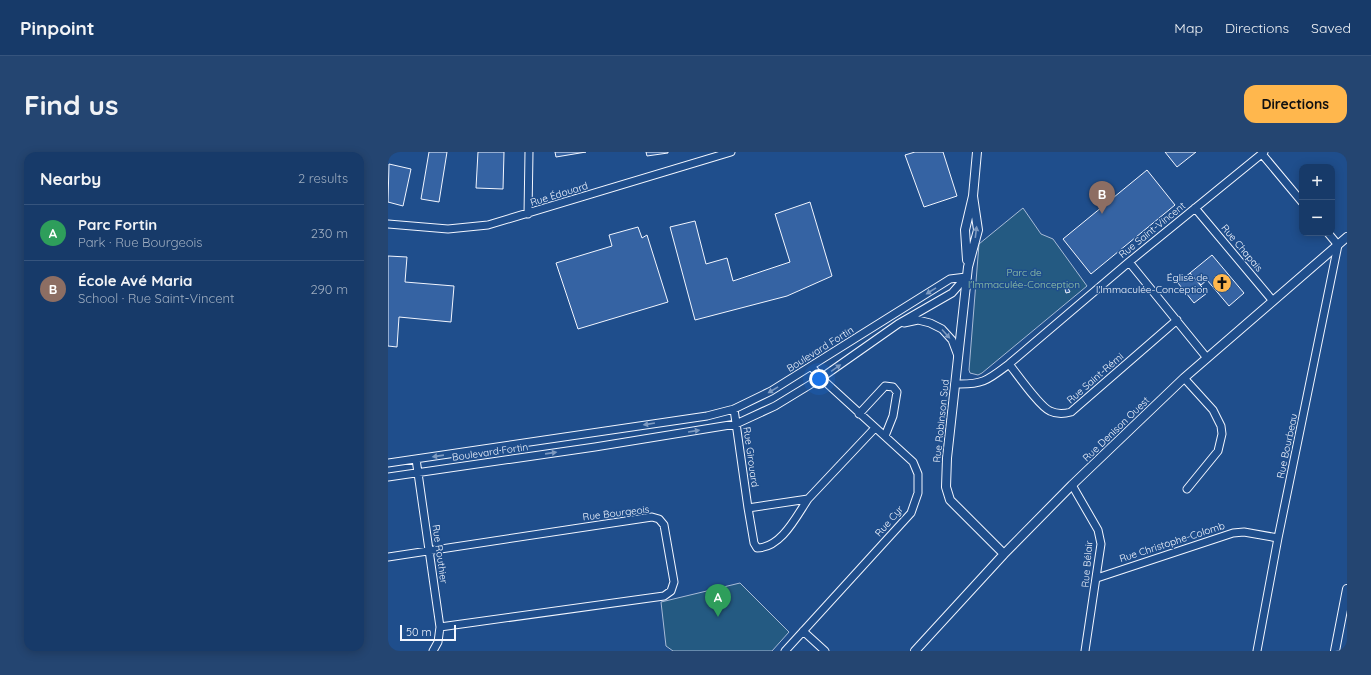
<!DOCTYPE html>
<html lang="en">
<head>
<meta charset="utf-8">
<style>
	body { margin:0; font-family:Quicksand,sans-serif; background:#244571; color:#f1f3f6 }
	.controls { position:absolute; right:12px; top:12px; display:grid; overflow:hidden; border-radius:8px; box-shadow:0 2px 10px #0003 }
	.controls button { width:36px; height:36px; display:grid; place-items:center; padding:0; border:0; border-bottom:1px solid #36547d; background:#173a69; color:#f1f3f6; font:20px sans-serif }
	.scale { position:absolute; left:12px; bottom:10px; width:56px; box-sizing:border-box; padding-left:4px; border:2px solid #f2f6ff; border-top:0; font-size:11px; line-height:14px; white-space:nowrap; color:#f2f6ff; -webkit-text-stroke:3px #1f4e8c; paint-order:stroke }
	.you { position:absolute; left:431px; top:227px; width:14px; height:14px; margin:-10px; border:3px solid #fff; border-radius:50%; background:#1a73e8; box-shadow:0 0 0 6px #1a73e833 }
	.badge { display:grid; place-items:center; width:26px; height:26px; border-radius:50%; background:#ffb74d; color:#fff; font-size:13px; font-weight:700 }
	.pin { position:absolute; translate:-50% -33px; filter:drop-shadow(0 1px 2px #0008) }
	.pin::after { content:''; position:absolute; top:21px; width:14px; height:12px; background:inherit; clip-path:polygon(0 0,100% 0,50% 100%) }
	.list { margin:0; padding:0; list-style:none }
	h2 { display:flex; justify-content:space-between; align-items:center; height:52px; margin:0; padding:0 16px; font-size:17px }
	h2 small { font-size:13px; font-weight:400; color:#9eadc0 }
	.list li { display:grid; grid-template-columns:26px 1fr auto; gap:12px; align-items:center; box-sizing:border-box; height:56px; padding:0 16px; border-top:1px solid #36547d }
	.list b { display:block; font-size:15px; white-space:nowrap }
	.list p { margin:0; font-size:13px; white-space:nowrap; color:#9eadc0 }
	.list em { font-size:13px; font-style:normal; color:#9eadc0 }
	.map { position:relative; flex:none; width:959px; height:499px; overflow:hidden; border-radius:12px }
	header { display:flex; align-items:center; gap:24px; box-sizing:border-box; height:56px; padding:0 20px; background:#173a69; border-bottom:1px solid #36547d }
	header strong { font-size:19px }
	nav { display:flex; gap:22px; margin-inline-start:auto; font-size:14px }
	.intro { display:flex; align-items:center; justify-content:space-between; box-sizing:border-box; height:96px; padding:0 24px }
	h1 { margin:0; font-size:28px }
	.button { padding:10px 18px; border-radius:12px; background:#ffb74d; color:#111; font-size:14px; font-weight:700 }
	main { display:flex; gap:24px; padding:0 24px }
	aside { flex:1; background:#173a69; border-radius:12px; box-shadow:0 2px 10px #0003 }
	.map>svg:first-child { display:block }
	.green { fill:#245a82; stroke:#a8bbd7 }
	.building { fill:#3563a3; stroke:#f2f6ff }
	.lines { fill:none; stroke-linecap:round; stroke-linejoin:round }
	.minor-casing { stroke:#f2f6ff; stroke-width:9 }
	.tertiary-casing { stroke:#f2f6ff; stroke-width:10 }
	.minor { stroke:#1f4e8c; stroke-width:7 }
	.tertiary { stroke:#1f4e8c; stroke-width:8 }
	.oneway { fill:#7e9ac0 }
	.labels { text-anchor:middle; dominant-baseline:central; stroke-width:3; stroke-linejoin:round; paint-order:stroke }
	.street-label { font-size:10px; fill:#f2f6ff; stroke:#1f4e8c }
	.park-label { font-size:10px; fill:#97c8a6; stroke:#1f4e8c }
	.poi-label { font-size:10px; fill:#f2f6ff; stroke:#1f4e8c; text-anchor:end }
</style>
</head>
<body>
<header>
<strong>Pinpoint</strong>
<nav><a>Map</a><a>Directions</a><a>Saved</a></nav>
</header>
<div class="intro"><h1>Find us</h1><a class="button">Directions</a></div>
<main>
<aside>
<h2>Nearby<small>2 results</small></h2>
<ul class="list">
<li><span class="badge" style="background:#2e9e5b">A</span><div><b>Parc Fortin</b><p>Park · Rue Bourgeois</p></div><em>230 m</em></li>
<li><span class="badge" style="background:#8d6e63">B</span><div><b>École Avé Maria</b><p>School · Rue Saint-Vincent</p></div><em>290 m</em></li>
</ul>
</aside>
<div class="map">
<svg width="959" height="499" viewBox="0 0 959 499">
	<rect width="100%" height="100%" fill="#1f4e8c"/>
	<path class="green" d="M635 56 653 82 665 87 699 134 594 221 590 223 582 221 581 218 591 92Z
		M352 431 401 480 384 499H285L278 494 273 450Z"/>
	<path class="building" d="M41 0H59L51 50 33 47Z
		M90 0H116L115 37 88 36Z
		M167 0H198L168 5Z
		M258 0H280V1L259 4Z
		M527 0H555L569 44 536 55 517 3Z
		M777 0H808L789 15Z
		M1 12 23 17 15 54 0 50Z
		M759 18 787 53 703 122 675 87Z
		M422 50 444 124 399 144 307 168 282 75 307 69 318 112 339 106 345 129 402 110 387 62Z
		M250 75 254 86 259 83 280 150 190 177 168 111 224 94 221 83Z
		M824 103 856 141 841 154 819 128 813 133 802 121Z
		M0 104 19 105 17 130 66 134 63 170 11 165 9 195 0 194Z
		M802 121 819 141 806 151 790 131Z
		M680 136 682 140 678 141 677 137Z"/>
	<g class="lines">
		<defs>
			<path id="minor" d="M874 2 914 50
				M807 56 885 149
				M140 62 141 0
				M0 72 60 77 100 73 343 0
				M741 110 819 206
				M516 171 530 168 542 171 554 177 564 188 570 204
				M621 212C629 222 652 255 662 259 668 262 676 262 683 260L789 168
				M796 226 825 258 833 274 834 282 830 299 799 337
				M567 232C595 233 600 228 621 212L741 110 876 0
				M346 257 360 356 420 347 487 276
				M471 262 497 234 505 235 509 240 505 264 497 284
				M28 307 52 475 50 490 45 499
				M0 311 319 264 346 257 383 239 562 127 578 125
				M0 325 207 295 348 272 387 254 433 226 510 172 564 141 578 125
				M684 333 710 378 713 392 697 499
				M360 356 366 391 369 396C393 396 408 365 420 347
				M0 405 264 365 271 367 276 373 286 430 283 439 276 444 52 475
				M709 426 845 381 856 380 890 386
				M415 479 437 499
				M397 499 523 361 530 341V322L525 310 433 226 423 214
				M869 499 890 386 950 93 940 81"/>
			<path id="tertiary" d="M585 44 590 78 580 115 559 306 558 335 562 348 616 402
				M579 108 577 78 585 44 589 0
				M527 499 616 402 684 333 796 226 959 85
				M947 499 959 437"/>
		</defs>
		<use href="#minor" class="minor-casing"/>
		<use href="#tertiary" class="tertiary-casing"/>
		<use href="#minor" class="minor"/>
		<use href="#tertiary" class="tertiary"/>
	</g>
	<defs><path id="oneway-solid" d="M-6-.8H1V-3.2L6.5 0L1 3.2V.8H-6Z"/></defs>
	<g class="oneway">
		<use href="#oneway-solid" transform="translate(588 80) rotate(-83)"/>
		<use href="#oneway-solid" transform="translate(543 139) rotate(148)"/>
		<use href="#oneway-solid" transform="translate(558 182) rotate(48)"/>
		<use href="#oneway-solid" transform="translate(448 216) rotate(-35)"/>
		<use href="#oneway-solid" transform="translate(385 238) rotate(149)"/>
		<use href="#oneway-solid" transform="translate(261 272) rotate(171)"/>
		<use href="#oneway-solid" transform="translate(306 279) rotate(-9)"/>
		<use href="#oneway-solid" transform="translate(163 301) rotate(-8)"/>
		<use href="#oneway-solid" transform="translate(50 304) rotate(172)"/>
	</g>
	<defs>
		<symbol id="church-disc" viewBox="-11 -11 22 22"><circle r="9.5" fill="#ffb74d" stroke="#1f4e8c"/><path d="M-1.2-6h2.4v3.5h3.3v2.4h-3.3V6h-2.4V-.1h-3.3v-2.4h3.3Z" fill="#111"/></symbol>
	</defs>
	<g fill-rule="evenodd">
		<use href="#church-disc" x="823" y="120" width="22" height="22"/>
	</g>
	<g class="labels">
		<g class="street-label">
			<text transform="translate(171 42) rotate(-17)">Rue Édouard</text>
			<text transform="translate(764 78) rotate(-39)">Rue Saint-Vincent</text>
			<text transform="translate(854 96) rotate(50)">Rue Chapais</text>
			<text transform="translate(432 197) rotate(-32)">Boulevard Fortin</text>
			<text transform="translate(707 226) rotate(-41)">Rue Saint-Rémi</text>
			<text transform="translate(553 269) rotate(-84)">Rue Robinson Sud</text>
			<text transform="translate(728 277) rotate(-44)">Rue Denison Ouest</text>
			<text transform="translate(899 294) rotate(-78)">Rue Bourbeau</text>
			<text transform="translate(102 300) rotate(-8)">Boulevard Fortin</text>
			<text transform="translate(363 305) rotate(82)">Rue Girouard</text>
			<text transform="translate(228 361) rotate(-7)">Rue Bourgeois</text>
			<text transform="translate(501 369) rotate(-49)">Rue Cyr</text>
			<text transform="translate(784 390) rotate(-18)">Rue Christophe-Colomb</text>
			<text transform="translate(52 402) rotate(82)">Rue Routhier</text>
			<text transform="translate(699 412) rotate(-85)">Rue Bélair</text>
		</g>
		<g class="park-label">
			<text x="636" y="120">Parc de<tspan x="636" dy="12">l'Immaculée-Conception</tspan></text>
		</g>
		<g class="poi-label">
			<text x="820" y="125">Église de<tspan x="820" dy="12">l'Immaculée-Conception</tspan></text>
		</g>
	</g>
</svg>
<div class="controls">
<button>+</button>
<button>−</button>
</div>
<div class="scale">50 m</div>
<div class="you"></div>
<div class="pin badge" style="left:330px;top:465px;background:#2e9e5b">A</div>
<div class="pin badge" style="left:714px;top:62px;background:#8d6e63">B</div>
</div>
</main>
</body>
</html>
